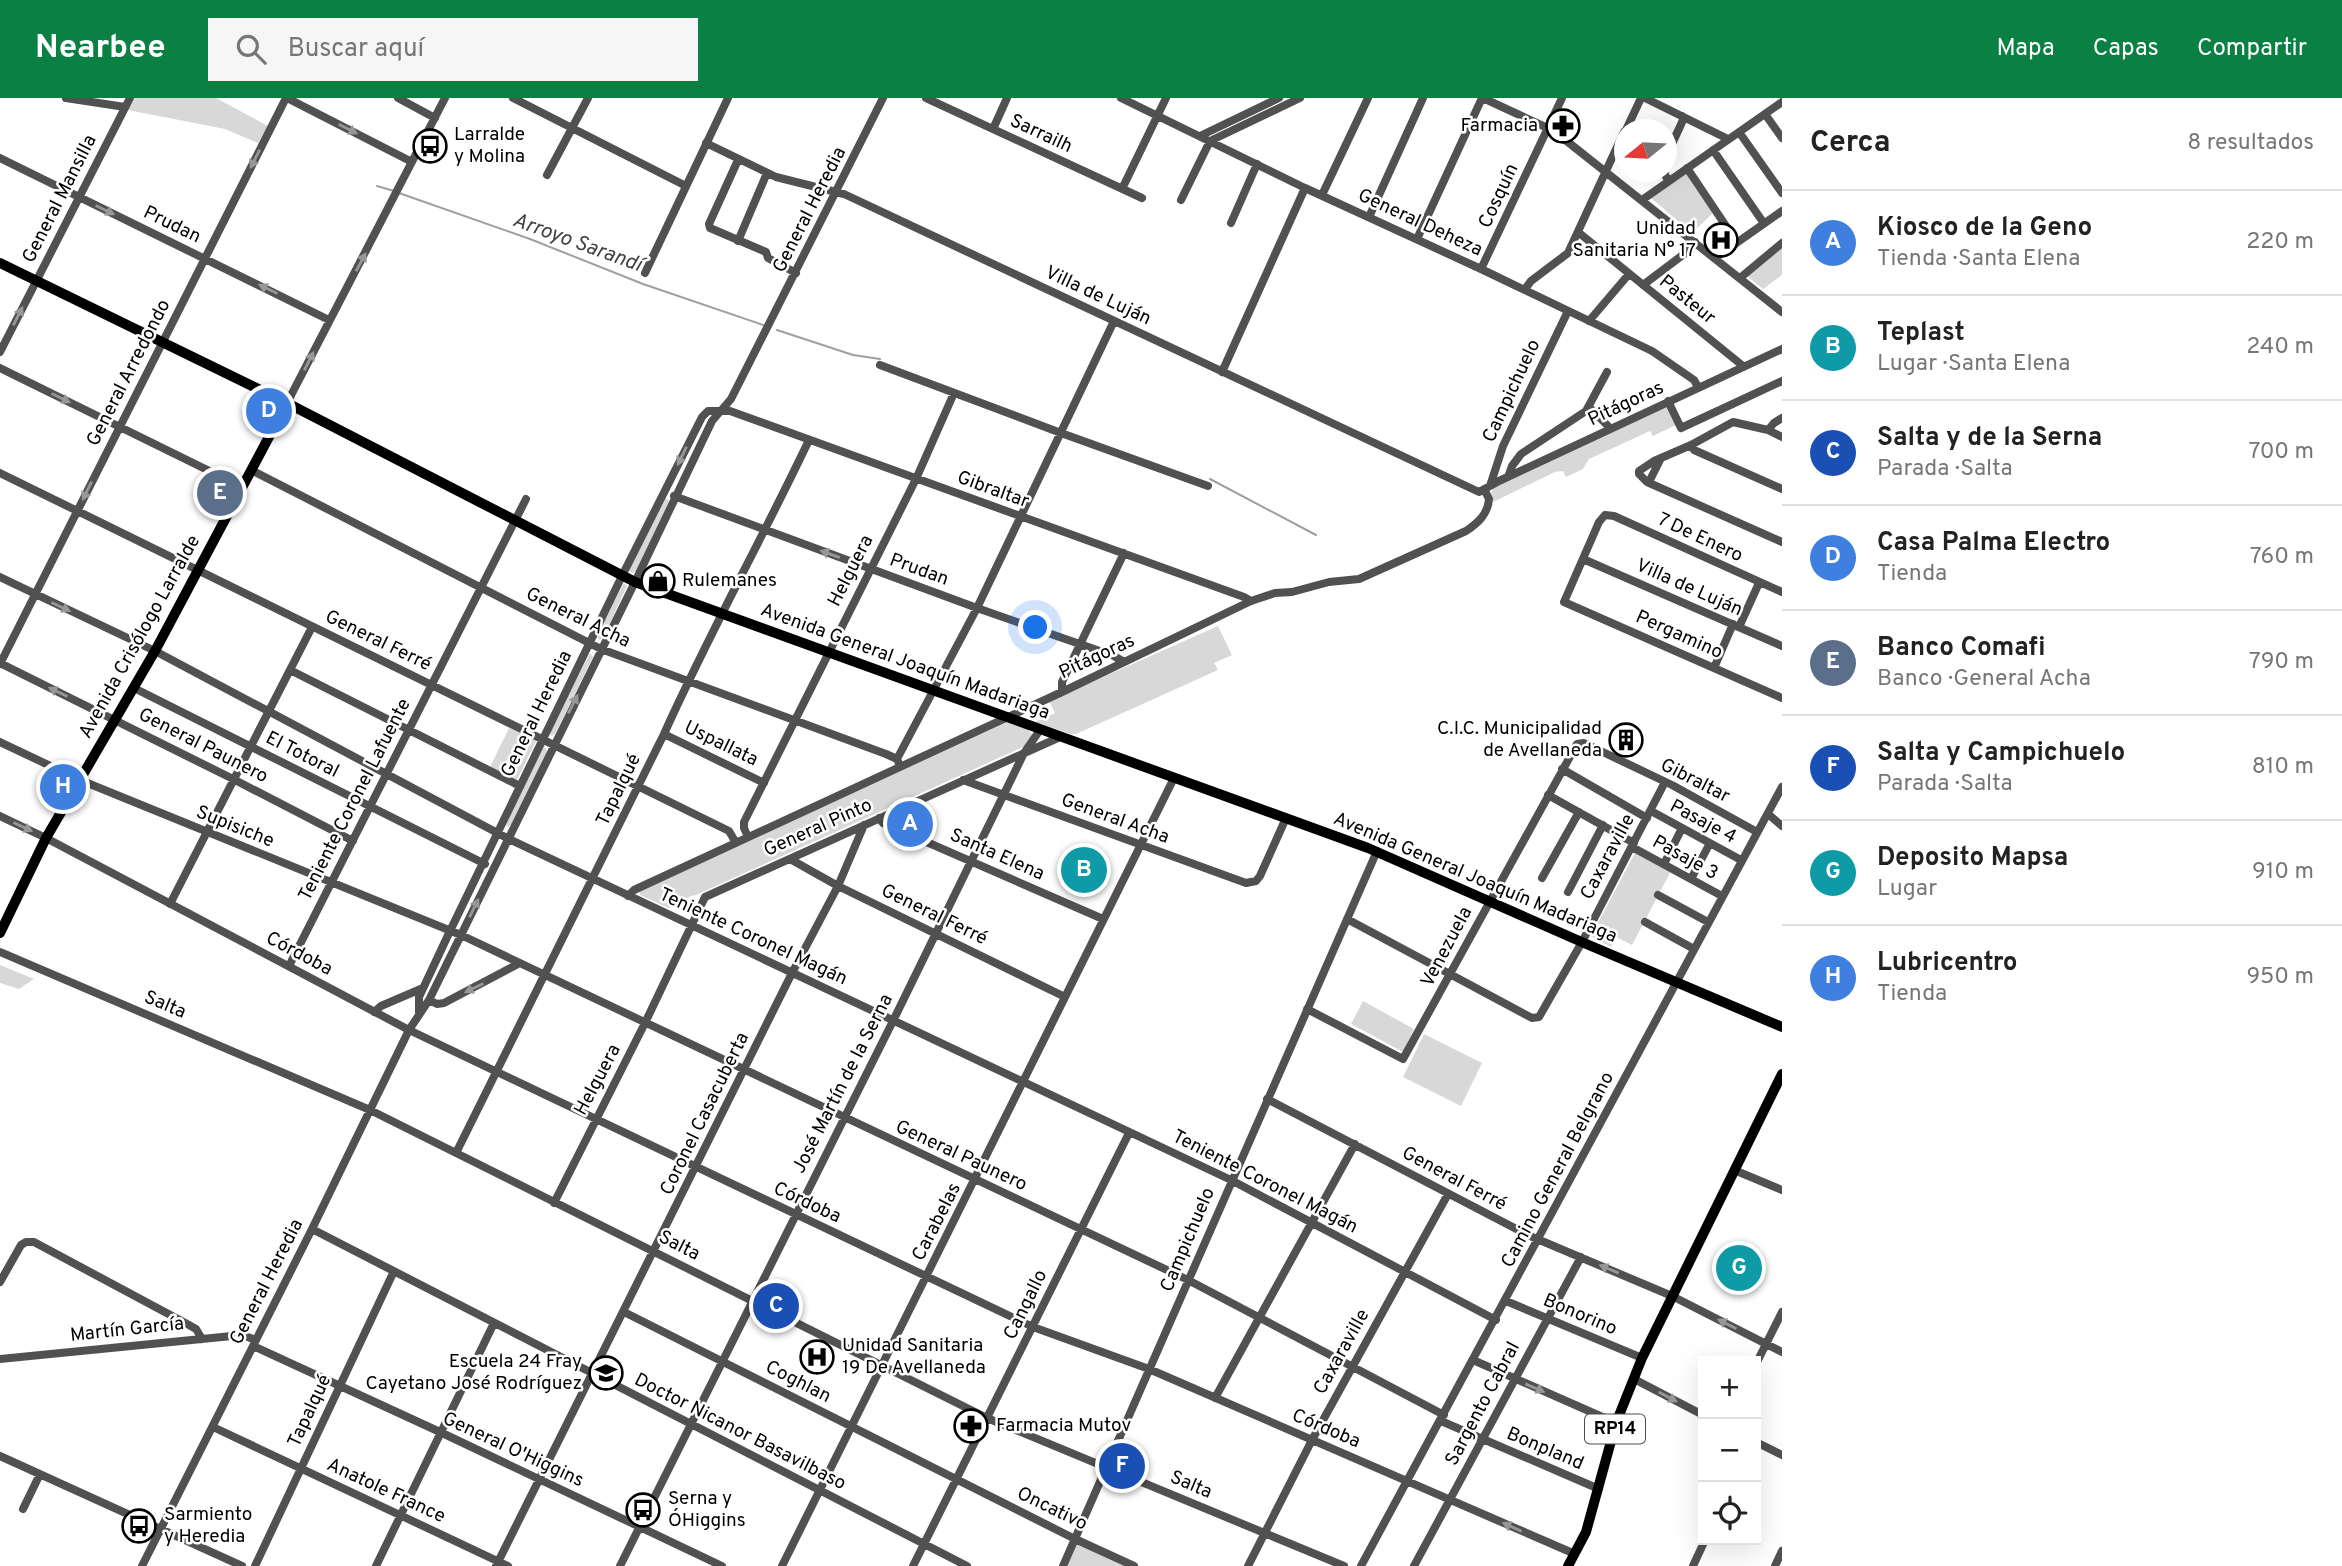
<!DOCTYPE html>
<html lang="es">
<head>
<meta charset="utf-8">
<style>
	body { margin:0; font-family:Overpass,sans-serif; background:#f6f6f6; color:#222 }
	.controls { position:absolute; right:21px; bottom:21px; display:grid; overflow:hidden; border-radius:0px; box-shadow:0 7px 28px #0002 }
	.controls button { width:63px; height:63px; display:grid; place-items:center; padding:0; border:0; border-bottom:2px solid #e0e0e0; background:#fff; color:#222; font:35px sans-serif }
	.compass { position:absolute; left:1614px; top:21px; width:63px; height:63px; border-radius:50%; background:#fff; box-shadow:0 7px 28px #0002; rotate:252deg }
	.you { position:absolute; left:1036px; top:530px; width:24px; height:24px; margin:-18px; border:5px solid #fff; border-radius:50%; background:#1a73e8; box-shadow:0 0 0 10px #1a73e833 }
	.badge { display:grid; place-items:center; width:46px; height:46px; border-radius:50%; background:#0b8043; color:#fff; font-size:23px; font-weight:700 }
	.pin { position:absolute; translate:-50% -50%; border:4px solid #fff; box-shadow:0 2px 7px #0006 }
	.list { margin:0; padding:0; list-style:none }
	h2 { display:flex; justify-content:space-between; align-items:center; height:91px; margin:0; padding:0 28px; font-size:30px }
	h2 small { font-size:23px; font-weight:400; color:#767676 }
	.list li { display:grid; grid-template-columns:46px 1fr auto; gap:21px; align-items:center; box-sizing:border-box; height:105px; padding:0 28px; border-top:2px solid #e0e0e0 }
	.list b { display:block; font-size:26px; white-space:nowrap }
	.list p { margin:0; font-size:23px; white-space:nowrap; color:#767676 }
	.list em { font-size:23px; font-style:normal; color:#767676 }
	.icon { flex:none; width:38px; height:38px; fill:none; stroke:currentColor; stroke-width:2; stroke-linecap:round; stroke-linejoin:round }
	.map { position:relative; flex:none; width:1782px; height:1468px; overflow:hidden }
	header { display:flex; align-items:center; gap:42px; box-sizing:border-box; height:98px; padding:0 35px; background:#0b8043; color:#fff }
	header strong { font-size:33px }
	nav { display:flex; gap:38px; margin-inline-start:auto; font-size:24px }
	.search { width:490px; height:63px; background:#f6f6f6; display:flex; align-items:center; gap:18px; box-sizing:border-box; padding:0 24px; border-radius:0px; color:#767676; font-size:26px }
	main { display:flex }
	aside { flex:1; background:#fff }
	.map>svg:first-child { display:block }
	.green { fill:#d8d8d8 }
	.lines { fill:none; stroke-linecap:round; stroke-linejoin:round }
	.stream { stroke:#9f9f9f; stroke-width:2 }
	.minor { stroke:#515151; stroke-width:8 }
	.major { stroke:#000; stroke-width:10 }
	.oneway { fill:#979797 }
	.labels { text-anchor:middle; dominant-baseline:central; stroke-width:5; stroke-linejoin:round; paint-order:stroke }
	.shield { fill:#fff; stroke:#4c4c4c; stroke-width:2 }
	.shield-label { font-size:18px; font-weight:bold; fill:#000 }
	.poi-label { font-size:19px; fill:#000; stroke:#fff; text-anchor:start }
	.street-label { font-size:19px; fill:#000; stroke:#fff }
	.water-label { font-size:21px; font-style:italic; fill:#404040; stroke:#fff }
</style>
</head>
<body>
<header>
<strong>Nearbee</strong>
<div class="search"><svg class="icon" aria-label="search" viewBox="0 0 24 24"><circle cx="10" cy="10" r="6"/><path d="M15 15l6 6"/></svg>Buscar aquí</div>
<nav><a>Mapa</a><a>Capas</a><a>Compartir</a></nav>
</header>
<main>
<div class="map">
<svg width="1782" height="1468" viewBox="0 0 1782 1468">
	<rect width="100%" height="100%" fill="#fff"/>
	<path class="green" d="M135 0H216L268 28 258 45 225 31 128 12Z
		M1686 74 1713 115 1692 135 1651 100Z
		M1782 149V177L1763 191 1747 178Z
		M1667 307 1676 327 1653 338 1650 333 1589 361 1583 371 1566 379 1563 373 1555 374 1493 404 1491 397 1493 390Z
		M666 400 669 403 636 473 632 475 629 472Z
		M624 485 627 488 603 540 599 542 597 537Z
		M1218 528 1232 557 1214 565 1218 572 1076 636H1071L1035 624 1055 615 1049 603Z
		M590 555 593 559 555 636 552 638 549 635Z
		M1007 624 1027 631 1032 636V640L1025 648 696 797 691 798 669 810 640 797V793Z
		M509 630 536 643 517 682 490 669Z
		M543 650H546L547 654 511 727 508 729 505 726Z
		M1637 751 1672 771 1632 847 1616 839 1611 849 1591 838Z
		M0 867 34 881 19 891 0 885Z
		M1363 903 1414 931 1403 954 1351 926Z
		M1424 936 1482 965 1461 1008 1403 979Z
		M1075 1441 1134 1468H1063Z"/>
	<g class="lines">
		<path class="stream" d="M377 88 394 93
			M399 95 530 141 643 186 766 228
			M777 232 853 257 880 261
			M1210 381 1316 437"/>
		<path class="minor" d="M66 0 125 9
			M287 0 412 64
			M398 0 435 20
			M513 0 686 88
			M926 0 1142 100
			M1121 0 1305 90 1481 171 1652 253 1694 282 1698 289
			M1483 0 1554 33 1782 214
			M1645 0 1728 41
			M1765 16 1782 40
			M993 31 1007 0
			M1626 32 1641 0
			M1739 34 1782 95
			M1200 38 1279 0
			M706 45 776 79 844 96 1479 394 1499 383 1782 251
			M1713 52 1763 124
			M1666 59 1683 22 1682 18
			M0 60 329 222
			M738 62 709 126 710 130 766 154 768 160 796 175
			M1687 70 1736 143
			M1664 74 1668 83
			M547 77 588 0
			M1122 91 1166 0
			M1322 97 1368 0
			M1181 102 1210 43 1300 0
			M1642 102 1782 4
			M1369 119 1423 0
			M1231 125 1257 66
			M1578 134 1743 268
			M1417 141 1482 0
			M738 143 767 75
			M1715 160 1782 113
			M1481 171 1562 0
			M645 175 728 0
			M1740 180 1782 145
			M1643 187 1688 153 1695 144
			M1525 191 1531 183 1568 155 1624 34
			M1589 223 1629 176
			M0 254 130 0
			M880 267 1061 335 1208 388
			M0 270 242 389
			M1222 274 1305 90
			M1668 303 1681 330 1782 283
			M287 305 445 0
			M1589 309 1610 330
			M1768 332 1774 325 1782 320
			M1782 339 1768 332 1733 324 1691 347 1654 363 1639 373V376L1647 384 1782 444
			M1691 347 1694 352 1782 391
			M251 372 601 551 886 656 897 661 900 668
			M0 375 729 733 736 745
			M1508 379 1512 368 1521 356 1586 313 1607 274
			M1649 384 1661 360
			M1490 388 1503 348 1568 213
			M674 398 977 510 1114 558 1124 564
			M1583 461 1782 548
			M0 479 155 553 507 740 1231 1082 1496 1222
			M1782 494 1614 418 1605 417 1599 424 1564 504 1782 600
			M1739 529 1759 485
			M0 565 233 681 353 743
			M0 566 286 0
			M1714 570 1733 526
			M290 572 520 688
			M134 590 485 766
			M1062 594V584L1124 455
			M664 636 764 685
			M0 644 80 682 461 837 1188 1182 1444 1317
			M897 661 977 510 1114 223
			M1562 671 1647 720
			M963 682 1246 785 1256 783 1260 778 1286 720
			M1548 697 1634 745
			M1651 713 1741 762
			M1768 716 1782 728
			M0 718 46 740 409 932 1033 1229 1149 1271 1575 1456
			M879 720 883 725 1103 821
			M748 739 744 730V724L916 381 954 295
			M1632 749 1722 798
			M790 761 838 788 1065 899
			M1664 766 1682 730
			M1542 780 1579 714
			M1691 781 1710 745
			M1568 794 1603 727
			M1658 797 1708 824
			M628 798 634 792 1062 594 1251 503 1275 495 1292 494 1329 484 1359 481 1466 433C1478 425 1488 416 1489 401L1485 393
			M170 806 312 529
			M1347 821 1532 920 1539 919 1582 844 1665 684
			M1645 824 1694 851
			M0 854 370 1012 987 1320 1344 1468
			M289 868 526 401
			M429 902 437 906 444 905 518 866
			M1307 911 1403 961 1577 646 1584 645 1672 687 1757 734
			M374 914 381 908 423 890
			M419 914V899L450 833 622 478 702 319 708 313H730L1244 499 1251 503
			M1267 1001 1530 1138 1672 1198 1782 1254
			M456 1055 664 636C709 536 762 441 809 342
			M1734 1072 1782 1092
			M554 1105 645 925 705 799 1060 639
			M312 1131 967 1468
			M0 1184 21 1147 26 1144H34L189 1227 196 1231 202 1241
			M1506 1203 1642 1260
			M624 1214 1075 1441 1134 1468
			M253 1248 440 1334 722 1468
			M0 1261 242 1237 256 1242
			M1473 1262 1616 1325
			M1756 1266 1782 1214
			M1634 1281 1703 1317
			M1215 1300 1355 1046
			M1441 1323 1599 1391
			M213 1329 508 1468
			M1756 1344 1782 1357
			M0 1358 242 1468
			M23 1411 40 1376
			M142 1468 312 1131 409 932 429 902 635 484 712 323 731 301 883 0
			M255 1468 394 1173
			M376 1468 494 1225
			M496 1468 792 875 838 788 864 727
			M620 1468 893 923 1024 655 1040 632
			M782 1468 1174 680
			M913 1468 1129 1035
			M1063 1468 1377 753
			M1248 1468 1312 1342 1448 1096
			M1361 1468 1782 689
			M1414 1468 1581 1159
			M1693 1468 1705 1442
			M1775 1468 1782 1453"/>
		<path class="major" d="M0 165 287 305 635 484 1368 750 1584 845 1782 929
			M0 835 46 740 155 553 287 305
			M1568 1468 1586 1434 1616 1325 1642 1260 1782 976"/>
	</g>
	<defs><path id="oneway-solid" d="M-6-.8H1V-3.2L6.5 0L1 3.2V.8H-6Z" transform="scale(1.75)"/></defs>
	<g class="oneway">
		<use href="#oneway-solid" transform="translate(348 31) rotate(27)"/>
		<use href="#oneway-solid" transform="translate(255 61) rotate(117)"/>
		<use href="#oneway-solid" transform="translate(105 112) rotate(26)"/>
		<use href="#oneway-solid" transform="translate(361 164) rotate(-62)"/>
		<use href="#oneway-solid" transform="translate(268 191) rotate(-154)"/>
		<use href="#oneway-solid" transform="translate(18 218) rotate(-63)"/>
		<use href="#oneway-solid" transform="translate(309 263) rotate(-63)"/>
		<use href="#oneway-solid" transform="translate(61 300) rotate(26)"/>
		<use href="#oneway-solid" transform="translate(682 358) rotate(116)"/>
		<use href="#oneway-solid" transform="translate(87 393) rotate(116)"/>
		<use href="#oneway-solid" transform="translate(830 456) rotate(-160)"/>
		<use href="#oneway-solid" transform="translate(61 509) rotate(25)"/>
		<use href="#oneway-solid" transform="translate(58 594) rotate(-154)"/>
		<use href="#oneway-solid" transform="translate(573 606) rotate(-63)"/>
		<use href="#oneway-solid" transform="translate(23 729) rotate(25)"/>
		<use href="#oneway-solid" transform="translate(474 810) rotate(-64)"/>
		<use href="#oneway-solid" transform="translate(474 890) rotate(154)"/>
		<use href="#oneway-solid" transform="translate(1609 1171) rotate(-157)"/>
		<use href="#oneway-solid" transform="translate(1727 1226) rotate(-153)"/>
		<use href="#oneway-solid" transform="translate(1535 1290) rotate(23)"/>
		<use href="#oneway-solid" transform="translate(1668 1299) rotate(28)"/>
		<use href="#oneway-solid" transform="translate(1512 1429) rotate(-156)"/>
	</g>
	<defs>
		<symbol id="pharmacy-ring" viewBox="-11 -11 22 22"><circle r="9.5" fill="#fff" stroke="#000" stroke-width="1.5"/><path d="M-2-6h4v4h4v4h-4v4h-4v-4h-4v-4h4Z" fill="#000"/></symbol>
		<symbol id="bus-ring" viewBox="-11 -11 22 22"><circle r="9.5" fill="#fff" stroke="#000" stroke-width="1.5"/><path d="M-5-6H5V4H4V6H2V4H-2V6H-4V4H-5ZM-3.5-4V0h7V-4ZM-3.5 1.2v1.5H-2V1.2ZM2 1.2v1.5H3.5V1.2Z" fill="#000"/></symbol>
		<symbol id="hospital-ring" viewBox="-11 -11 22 22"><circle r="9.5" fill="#fff" stroke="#000" stroke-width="1.5"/><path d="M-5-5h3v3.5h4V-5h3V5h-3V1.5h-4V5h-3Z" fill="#000"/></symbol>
		<symbol id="shop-ring" viewBox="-11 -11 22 22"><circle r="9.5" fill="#fff" stroke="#000" stroke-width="1.5"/><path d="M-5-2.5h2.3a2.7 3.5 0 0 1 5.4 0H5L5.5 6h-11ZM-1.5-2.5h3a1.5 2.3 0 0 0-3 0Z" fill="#000"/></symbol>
		<symbol id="building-ring" viewBox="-11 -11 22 22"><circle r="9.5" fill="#fff" stroke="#000" stroke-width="1.5"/><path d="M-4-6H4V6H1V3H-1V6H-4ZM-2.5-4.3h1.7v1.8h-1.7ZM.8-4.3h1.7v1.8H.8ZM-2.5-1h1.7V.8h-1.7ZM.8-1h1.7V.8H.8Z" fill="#000"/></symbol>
		<symbol id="school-ring" viewBox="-11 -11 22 22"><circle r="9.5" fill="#fff" stroke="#000" stroke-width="1.5"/><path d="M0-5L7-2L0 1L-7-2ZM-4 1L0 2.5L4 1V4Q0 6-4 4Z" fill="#000"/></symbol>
	</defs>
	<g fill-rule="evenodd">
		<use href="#pharmacy-ring" x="1544" y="9" width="38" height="38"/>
		<use href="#bus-ring" x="411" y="29" width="38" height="38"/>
		<use href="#hospital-ring" x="1702" y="123" width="38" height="38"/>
		<use href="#shop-ring" x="639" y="464" width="38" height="38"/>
		<use href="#building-ring" x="1607" y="623" width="38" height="38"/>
		<use href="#hospital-ring" x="798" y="1240" width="38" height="38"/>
		<use href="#school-ring" x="587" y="1256" width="38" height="38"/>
		<use href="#pharmacy-ring" x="952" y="1309" width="38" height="38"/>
		<use href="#bus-ring" x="624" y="1393" width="38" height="38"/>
		<use href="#bus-ring" x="120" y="1409" width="38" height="38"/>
	</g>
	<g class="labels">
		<rect class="shield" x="1585" y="1316.5" width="60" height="29" rx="5"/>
		<g class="shield-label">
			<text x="1615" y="1331">RP14</text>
		</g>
		<g class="poi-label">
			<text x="1538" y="28" text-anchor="end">Farmacia</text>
			<text x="454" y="37">Larralde<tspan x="454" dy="22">y Molina</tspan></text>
			<text x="1696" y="131" text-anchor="end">Unidad<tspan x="1696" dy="22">Sanitaria N° 17</tspan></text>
			<text x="682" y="483">Rulemanes</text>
			<text x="1602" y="631" text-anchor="end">C.I.C. Municipalidad<tspan x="1602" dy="22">de Avellaneda</tspan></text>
			<text x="842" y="1248">Unidad Sanitaria<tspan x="842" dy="22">19 De Avellaneda</tspan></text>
			<text x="582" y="1264" text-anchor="end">Escuela 24 Fray<tspan x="582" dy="22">Cayetano José Rodríguez</tspan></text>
			<text x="996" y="1328">Farmacia Mutov</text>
			<text x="668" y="1401">Serna y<tspan x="668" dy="22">O´Higgins</tspan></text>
			<text x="164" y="1417">Sarmiento<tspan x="164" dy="22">y Heredia</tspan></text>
		</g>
		<g class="street-label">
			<text transform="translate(1041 36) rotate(25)">Sarrailh</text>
			<text transform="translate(1499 98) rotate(-65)">Cosquín</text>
			<text transform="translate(60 101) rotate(-63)">General Mansilla</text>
			<text transform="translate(810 112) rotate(-63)">General Heredia</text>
			<text transform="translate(1420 125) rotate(25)">General Deheza</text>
			<text transform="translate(172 127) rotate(26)">Prudan</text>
			<text transform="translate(1098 198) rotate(25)">Villa de Luján</text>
			<text transform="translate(1687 202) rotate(39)">Pasteur</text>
			<text transform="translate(129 275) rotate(-63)">General Arredondo</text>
			<text transform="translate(1512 293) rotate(-65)">Campichuelo</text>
			<text transform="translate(1626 306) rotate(-25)">Pitágoras</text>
			<text transform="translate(993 392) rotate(20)">Gibraltar</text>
			<text transform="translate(1700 440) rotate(25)">7 De Enero</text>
			<text transform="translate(919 472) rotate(20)">Prudan</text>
			<text transform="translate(851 473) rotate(-63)">Helguera</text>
			<text transform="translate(1689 490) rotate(24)">Villa de Luján</text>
			<text transform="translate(578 520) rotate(26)">General Acha</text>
			<text transform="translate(1679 537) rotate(24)">Pergamino</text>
			<text transform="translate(140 539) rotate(-61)">Avenida Crisólogo Larralde</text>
			<text transform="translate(378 543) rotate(26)">General Ferré</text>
			<text transform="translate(1097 559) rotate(-25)">Pitágoras</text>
			<text transform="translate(905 564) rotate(20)">Avenida General Joaquín Madariaga</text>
			<text transform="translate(537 616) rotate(-64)">General Heredia</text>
			<text transform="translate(721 646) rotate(26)">Uspallata</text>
			<text transform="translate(203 648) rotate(27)">General Paunero</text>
			<text transform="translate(302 657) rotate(27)">El Totoral</text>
			<text transform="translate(1695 683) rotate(27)">Gibraltar</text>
			<text transform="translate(619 692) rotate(-64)">Tapalqué</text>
			<text transform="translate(355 702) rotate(-63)">Teniente Coronel Lafuente</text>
			<text transform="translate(1115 721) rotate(20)">General Acha</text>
			<text transform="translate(1703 724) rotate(28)">Pasaje 4</text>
			<text transform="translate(235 729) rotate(22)">Supisiche</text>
			<text transform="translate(818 730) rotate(-24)">General Pinto</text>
			<text transform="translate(997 757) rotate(24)">Santa Elena</text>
			<text transform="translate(1608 759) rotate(-62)">Caxaraville</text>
			<text transform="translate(1685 760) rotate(29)">Pasaje 3</text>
			<text transform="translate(1475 780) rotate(23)">Avenida General Joaquín Madariaga</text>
			<text transform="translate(934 817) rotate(26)">General Ferré</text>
			<text transform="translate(753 839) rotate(25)">Teniente Coronel Magán</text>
			<text transform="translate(1447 849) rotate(-62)">Venezuela</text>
			<text transform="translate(299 856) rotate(28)">Córdoba</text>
			<text transform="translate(165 907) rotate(23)">Salta</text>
			<text transform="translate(598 982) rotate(-62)">Helguera</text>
			<text transform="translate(843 986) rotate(-63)">José Martín de la Serna</text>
			<text transform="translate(705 1016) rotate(-64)">Coronel Casacuberta</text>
			<text transform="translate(961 1058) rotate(25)">General Paunero</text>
			<text transform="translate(1558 1072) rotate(-62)">Camino General Belgrano</text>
			<text transform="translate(1454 1081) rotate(28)">General Ferré</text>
			<text transform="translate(1265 1084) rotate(27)">Teniente Coronel Magán</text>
			<text transform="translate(807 1105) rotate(25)">Córdoba</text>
			<text transform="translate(937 1124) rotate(-63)">Carabelas</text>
			<text transform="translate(1188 1142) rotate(-67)">Campichuelo</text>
			<text transform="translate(679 1148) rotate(27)">Salta</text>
			<text transform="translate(267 1184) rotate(-63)">General Heredia</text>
			<text transform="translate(1026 1207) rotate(-64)">Cangallo</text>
			<text transform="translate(1580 1217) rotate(23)">Bonorino</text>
			<text transform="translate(127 1232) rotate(-6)">Martín García</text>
			<text transform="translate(1342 1254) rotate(-61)">Caxaraville</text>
			<text transform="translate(798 1284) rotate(27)">Coghlan</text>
			<text transform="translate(1483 1306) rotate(-62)">Sargento Cabral</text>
			<text transform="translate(310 1313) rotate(-65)">Tapalqué</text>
			<text transform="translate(1326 1331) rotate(23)">Córdoba</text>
			<text transform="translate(740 1334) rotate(27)">Doctor Nicanor Basavilbaso</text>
			<text transform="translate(1545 1351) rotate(23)">Bonpland</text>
			<text transform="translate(513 1352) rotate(25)">General O'Higgins</text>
			<text transform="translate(1191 1387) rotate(23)">Salta</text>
			<text transform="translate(386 1393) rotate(25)">Anatole France</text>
			<text transform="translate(1052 1411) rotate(26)">Oncativo</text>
		</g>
		<g class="water-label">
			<text transform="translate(577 145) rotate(20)">Arroyo Sarandí</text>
		</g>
	</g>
</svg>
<div class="controls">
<button>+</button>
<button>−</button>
<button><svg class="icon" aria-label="locate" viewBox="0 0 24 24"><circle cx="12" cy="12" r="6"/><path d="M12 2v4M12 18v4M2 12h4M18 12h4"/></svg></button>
</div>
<svg class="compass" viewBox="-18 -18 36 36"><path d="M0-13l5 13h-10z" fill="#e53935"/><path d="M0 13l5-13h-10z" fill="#767676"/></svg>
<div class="you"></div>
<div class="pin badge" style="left:910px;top:726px;background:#3f7fe0">A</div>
<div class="pin badge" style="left:1084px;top:772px;background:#0f9aa8">B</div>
<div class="pin badge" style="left:776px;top:1208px;background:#1a4fb4">C</div>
<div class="pin badge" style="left:269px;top:313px;background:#3f7fe0">D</div>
<div class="pin badge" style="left:220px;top:395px;background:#5c6f8a">E</div>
<div class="pin badge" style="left:1122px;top:1368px;background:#1a4fb4">F</div>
<div class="pin badge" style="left:1739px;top:1170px;background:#0f9aa8">G</div>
<div class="pin badge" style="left:63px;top:689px;background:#3f7fe0">H</div>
</div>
<aside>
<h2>Cerca<small>8 resultados</small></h2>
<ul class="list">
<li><span class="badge" style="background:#3f7fe0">A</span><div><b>Kiosco de la Geno</b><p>Tienda · Santa Elena</p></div><em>220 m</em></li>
<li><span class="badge" style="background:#0f9aa8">B</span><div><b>Teplast</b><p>Lugar · Santa Elena</p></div><em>240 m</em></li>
<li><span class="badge" style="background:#1a4fb4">C</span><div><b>Salta y de la Serna</b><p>Parada · Salta</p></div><em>700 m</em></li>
<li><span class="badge" style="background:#3f7fe0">D</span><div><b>Casa Palma Electro</b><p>Tienda</p></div><em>760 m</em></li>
<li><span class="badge" style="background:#5c6f8a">E</span><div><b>Banco Comafi</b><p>Banco · General Acha</p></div><em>790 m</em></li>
<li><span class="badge" style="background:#1a4fb4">F</span><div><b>Salta y Campichuelo</b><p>Parada · Salta</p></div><em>810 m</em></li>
<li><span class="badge" style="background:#0f9aa8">G</span><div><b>Deposito Mapsa</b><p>Lugar</p></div><em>910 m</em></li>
<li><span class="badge" style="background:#3f7fe0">H</span><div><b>Lubricentro</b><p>Tienda</p></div><em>950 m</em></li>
</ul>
</aside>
</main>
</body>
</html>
